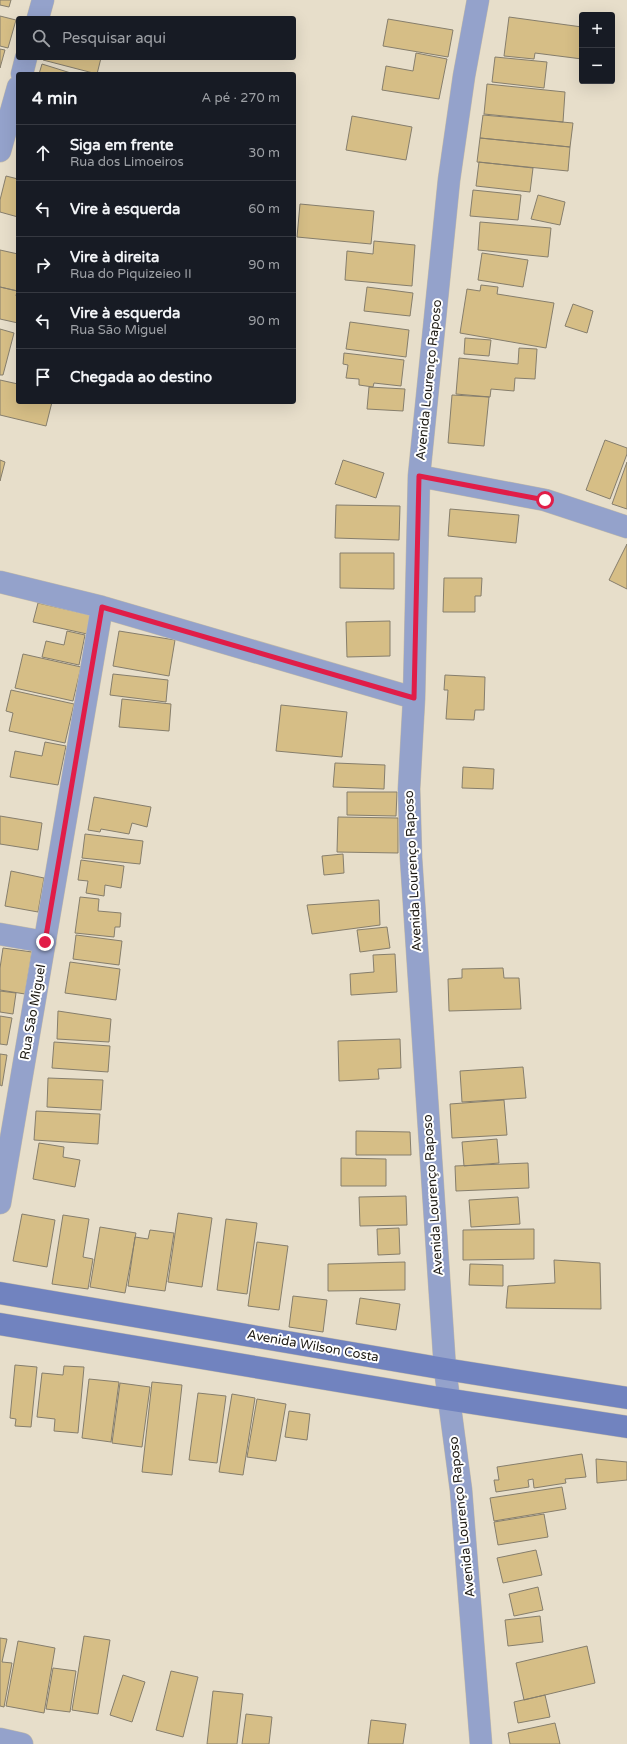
<!DOCTYPE html>
<html lang="pt">
<head>
<meta charset="utf-8">
<style>
	body { margin:0; font-family:"Varela Round",sans-serif; background:#20242c; color:#f1f3f6 }
	.controls { position:absolute; right:12px; top:12px; display:grid; overflow:hidden; border-radius:4px; box-shadow:0 4px 16px #0002 }
	.controls button { width:36px; height:36px; display:grid; place-items:center; padding:0; border:0; border-bottom:1px solid #363941; background:#171b24; color:#f1f3f6; font:20px sans-serif }
	.stop { position:absolute; width:12px; height:12px; margin:-9px; border:3px solid #e11d48; border-radius:50%; background:#fff }
	.stop.end { background:#e11d48; border-color:#fff; box-shadow:0 1px 4px #0008 }
	.list { margin:0; padding:0; list-style:none }
	h2 { display:flex; justify-content:space-between; align-items:center; height:52px; margin:0; padding:0 16px; font-size:17px }
	h2 small { font-size:13px; font-weight:400; color:#9ea1a6 }
	.list li { display:grid; grid-template-columns:26px 1fr auto; gap:12px; align-items:center; box-sizing:border-box; height:56px; padding:0 16px; border-top:1px solid #363941 }
	.list b { display:block; font-size:15px; white-space:nowrap }
	.list p { margin:0; font-size:13px; white-space:nowrap; color:#9ea1a6 }
	.list em { font-size:13px; font-style:normal; color:#9ea1a6 }
	.icon { flex:none; width:22px; height:22px; fill:none; stroke:currentColor; stroke-width:2; stroke-linecap:round; stroke-linejoin:round }
	.map { position:relative; flex:none; width:627px; height:1744px; overflow:hidden }
	.search { position:absolute; background:#171b24; box-shadow:0 4px 16px #0002; left:16px; top:16px; width:280px; height:44px; display:flex; align-items:center; gap:10px; box-sizing:border-box; padding:0 14px; border-radius:4px; color:#9ea1a6; font-size:15px }
	.panel { position:absolute; background:#171b24; box-shadow:0 4px 16px #0002; left:16px; top:72px; width:280px; height:332px; border-radius:4px }
	.map>svg:first-child { display:block }
	.building { fill:#d6be86; stroke:#867e6c }
	.lines { fill:none; stroke-linecap:round; stroke-linejoin:round }
	.street-casing { stroke:#c3bba9; stroke-width:23 }
	.secondary-casing { stroke:#c3bba9; stroke-width:23 }
	.street { stroke:#94a2cb; stroke-width:22 }
	.secondary { stroke:#7183bf; stroke-width:22 }
	.route { stroke:#e11d48; stroke-width:5 }
	.labels { text-anchor:middle; dominant-baseline:central; stroke-width:4; stroke-linejoin:round; paint-order:stroke }
	.street-label { font-size:13px; fill:#1d1a13; stroke:#fff }
</style>
</head>
<body>
<div class="map">
<svg width="627" height="1744" viewBox="0 0 627 1744">
	<rect width="100%" height="100%" fill="#e7deca"/>
	<path class="building" d="M0 0H11L9 7 0 5Z
		M0 16 16 20 8 48 0 46Z
		M509 17 582 27V59L535 53 534 59 504 56Z
		M388 19 453 30 448 57 383 46Z
		M0 49 5 50 0 68Z
		M416 53 447 59 439 99 382 90 386 66 413 71Z
		M495 57 547 62 544 88 492 82Z
		M43 58H101L97 74 43 60Z
		M42 64 74 74H39Z
		M487 84 565 92 563 122 484 114Z
		M483 115 573 123 570 147 480 138Z
		M352 116 412 127 406 160 346 150Z
		M480 138 570 147 568 171 477 162Z
		M479 162 533 168 530 192 476 186Z
		M6 176 18 179V217L0 212V200Z
		M473 190 521 195 518 220 470 216Z
		M538 195 565 202 560 225 531 219Z
		M300 204 374 211 371 244 297 237Z
		M480 222 551 228 548 257 478 250Z
		M374 241 415 245 412 286 345 280 347 251 373 254Z
		M0 250 18 254V291L0 287Z
		M482 253 528 260 523 287 478 280Z
		M481 285 498 287 497 294 554 303 546 348 460 333 467 289 480 291Z
		M0 287 17 291 16 296H18V323L0 319Z
		M367 287 413 293 410 316 364 311Z
		M573 304 593 311 587 333 565 326Z
		M350 322 409 330 406 357 346 349Z
		M0 329 14 333 3 375H0Z
		M465 338 491 340 489 356 464 354Z
		M519 348 537 349 535 379 515 378 514 391 491 389 490 397 456 394 459 358 518 364Z
		M344 353 404 360 401 386 374 383 373 387 359 385V379L346 378 348 365 343 364Z
		M0 380 18 384V402H52L46 426 0 415Z
		M369 387 405 389 403 411 367 409Z
		M452 395 489 397 484 446 448 443Z
		M605 440 627 448V454L610 499 586 490Z
		M0 460 5 462 0 481Z
		M343 460 384 473 376 498 335 484Z
		M627 462V509L612 504Z
		M336 505 400 506 399 540 335 538Z
		M450 509 519 515 516 543 448 536Z
		M627 544V589L609 580Z
		M340 553H394V589L340 588Z
		M444 578H482L481 596H475V612H443Z
		M38 603 91 615 87 634 33 622Z
		M390 621V656L347 657 346 622Z
		M67 631 85 635 79 665 42 657 46 641 64 645Z
		M119 631 175 640 169 676 113 666Z
		M23 654 81 667 73 701 15 688Z
		M113 674 168 680 166 702 110 695Z
		M445 675 485 677 484 710H475L474 720 446 719 448 690H444Z
		M11 690 74 704 65 743 9 731 13 713 6 711Z
		M122 699 171 704 169 731 119 727Z
		M281 705 347 712 342 757 276 751Z
		M45 742 66 746 58 785 10 777 15 751 42 756Z
		M335 763 385 765 384 789 333 787Z
		M463 767 494 769 493 789 462 788Z
		M347 792H397L396 816 347 815Z
		M94 797 151 807 147 827 132 823 129 834 101 829 100 832 88 830Z
		M0 816 42 823 38 850 0 844Z
		M338 817 398 818V853L337 852Z
		M85 834 143 841 140 864 82 858Z
		M343 854 344 873 324 875 322 856Z
		M81 860 124 866 121 888 105 885 104 896 86 893 88 881 78 880Z
		M11 871 44 878 38 912 5 906Z
		M80 897 99 899 98 911 121 913 120 927H115L114 937 75 933Z
		M379 900 380 925 312 934 307 905Z
		M387 927 390 948 360 952 357 930Z
		M76 935 122 941 119 965 73 959Z
		M3 948 32 952 25 994 0 990V968Z
		M395 954 397 992 351 995 350 974 374 972 373 955Z
		M70 962 120 969 116 1000 65 993Z
		M503 968 504 978H519L521 1009 449 1011 448 979 462 978V969Z
		M0 991 16 993 13 1014 0 1012Z
		M58 1011 111 1019 109 1042 57 1039Z
		M0 1016 12 1018 7 1045 0 1044Z
		M400 1039 401 1068 378 1069 379 1079 339 1081 338 1041Z
		M54 1042 110 1046 108 1072 52 1068Z
		M0 1054 7 1055 2 1086 0 1085Z
		M523 1067 526 1098 462 1102 460 1071Z
		M48 1078 103 1080 101 1110 47 1107Z
		M504 1100 507 1135 452 1138 450 1104Z
		M36 1111 100 1114 98 1144 34 1140Z
		M356 1131 410 1132 411 1155H356Z
		M497 1139 499 1163 464 1166 462 1142Z
		M39 1143 64 1147 63 1157 80 1160 75 1187 33 1179Z
		M341 1158 386 1159V1186H341Z
		M528 1163 529 1188 456 1191 455 1166Z
		M406 1196 407 1225 360 1226 359 1197Z
		M518 1197 520 1224 471 1227 469 1200Z
		M178 1213 212 1218 202 1287 168 1282Z
		M22 1214 55 1220 47 1267 13 1261Z
		M63 1215 89 1219 83 1257 93 1259 88 1289 52 1284Z
		M226 1219 257 1223 247 1294 217 1290Z
		M100 1227 136 1233 125 1293 90 1287Z
		M399 1228 400 1254 378 1255 377 1229Z
		M534 1229V1259L463 1260V1230Z
		M150 1230 174 1233 165 1291 128 1286 135 1237 148 1239Z
		M257 1242 288 1246 279 1310 248 1306Z
		M554 1260 600 1263 601 1309 506 1308 508 1286 555 1283Z
		M405 1262V1290L328 1291V1264Z
		M470 1264 503 1265V1286L469 1285Z
		M293 1296 327 1300 323 1332 289 1327Z
		M360 1298 400 1304 396 1330 356 1324Z
		M15 1365 37 1367 31 1427 15 1426 16 1419 10 1418Z
		M64 1366 84 1367 78 1433 54 1431 55 1419 37 1417 42 1373 63 1375Z
		M89 1379 119 1382 111 1442 82 1438Z
		M152 1382 182 1385 172 1475 142 1472Z
		M120 1383 150 1387 142 1447 112 1443Z
		M198 1393 226 1396 217 1463 189 1460Z
		M232 1394 255 1398 243 1475 219 1472Z
		M257 1399 286 1404 276 1461 247 1457Z
		M289 1411 310 1414 307 1440 285 1437Z
		M582 1454 586 1477 565 1479 566 1483 534 1488 533 1479 528 1480 529 1487 496 1492 494 1480H499L497 1467Z
		M596 1459 627 1462V1480L597 1483Z
		M562 1487 566 1509 494 1521 490 1498Z
		M544 1514 548 1537 498 1545 494 1522Z
		M536 1550 542 1575 503 1583 497 1558Z
		M538 1587 543 1610 514 1616 509 1594Z
		M540 1616 543 1642 508 1646 505 1620Z
		M84 1636 110 1640 98 1714 72 1710Z
		M0 1638 7 1639 2 1662 12 1663 4 1707 0 1706Z
		M18 1641 55 1648 44 1713 6 1706Z
		M587 1646 595 1683 524 1700 516 1663Z
		M53 1668 76 1671 70 1712 46 1709Z
		M171 1671 198 1677 183 1737 156 1730Z
		M123 1675 145 1682 132 1722 110 1715Z
		M213 1691 243 1694 237 1744H207Z
		M545 1695 550 1717 518 1723 514 1702Z
		M246 1714 272 1717 269 1744H242Z
		M371 1720 406 1724 403 1744H368Z
		M555 1723 560 1744H510L508 1733Z"/>
	<g class="lines">
		<defs>
			<path id="street" d="M478 0 464 76 449 180 419 476 414 698 409 789 411 858 445 1369 461 1490 481 1744
				M38 18 43 0
				M22 74 26 58
				M0 151 18 87
				M419 476 545 500 627 527
				M0 582 102 607 414 698
				M0 934 45 942
				M0 1203 102 607
				M0 1739 22 1744"/>
			<path id="secondary" d="M0 1293 445 1369 627 1398
				M0 1324 433 1397 627 1427"/>
		</defs>
		<use href="#street" class="street-casing"/>
		<use href="#secondary" class="secondary-casing"/>
		<use href="#street" class="street"/>
		<use href="#secondary" class="secondary"/>
	</g>
	<g class="lines">
		<path class="route" d="M45 942 102 607 414 698 419 476 545 500"/>
	</g>
	<g class="labels">
		<g class="street-label">
			<text transform="translate(429 380) rotate(-84)">Avenida Lourenço Raposo</text>
			<text transform="translate(413 871) rotate(-93)">Avenida Lourenço Raposo</text>
			<text transform="translate(33 1012) rotate(-80)">Rua São Miguel</text>
			<text transform="translate(433 1195) rotate(-94)">Avenida Lourenço Raposo</text>
			<text transform="translate(313 1346) rotate(10)">Avenida Wilson Costa</text>
			<text transform="translate(462 1517) rotate(-96)">Avenida Lourenço Raposo</text>
		</g>
	</g>
</svg>
<div class="controls">
<button>+</button>
<button>−</button>
</div>
<div class="stop" style="left:545px;top:500px"></div>
<div class="stop end" style="left:45px;top:942px"></div>
<div class="search"><svg class="icon" aria-label="search" viewBox="0 0 24 24"><circle cx="10" cy="10" r="6"/><path d="M15 15l6 6"/></svg>Pesquisar aqui</div>
<section class="panel">
<h2>4 min<small>A pé · 270 m</small></h2>
<ul class="list">
<li><svg class="icon" aria-label="ahead" viewBox="0 0 24 24"><path d="M12 20V5M6 11l6-6 6 6"/></svg><div><b>Siga em frente</b><p>Rua dos Limoeiros</p></div><em>30 m</em></li>
<li><svg class="icon" aria-label="left" viewBox="0 0 24 24"><path d="M17 20v-9H6M10 6l-5 5 5 5"/></svg><div><b>Vire à esquerda</b></div><em>60 m</em></li>
<li><svg class="icon" aria-label="right" viewBox="0 0 24 24"><path d="M7 20v-9h11M14 6l5 5-5 5"/></svg><div><b>Vire à direita</b><p>Rua do Piquizeieo II</p></div><em>90 m</em></li>
<li><svg class="icon" aria-label="left" viewBox="0 0 24 24"><path d="M17 20v-9H6M10 6l-5 5 5 5"/></svg><div><b>Vire à esquerda</b><p>Rua São Miguel</p></div><em>90 m</em></li>
<li><svg class="icon" aria-label="arrive" viewBox="0 0 24 24"><path d="M6 21V4h12l-3 4 3 4H6"/></svg><div><b>Chegada ao destino</b></div></li>
</ul>
</section>
</div>
</body>
</html>
